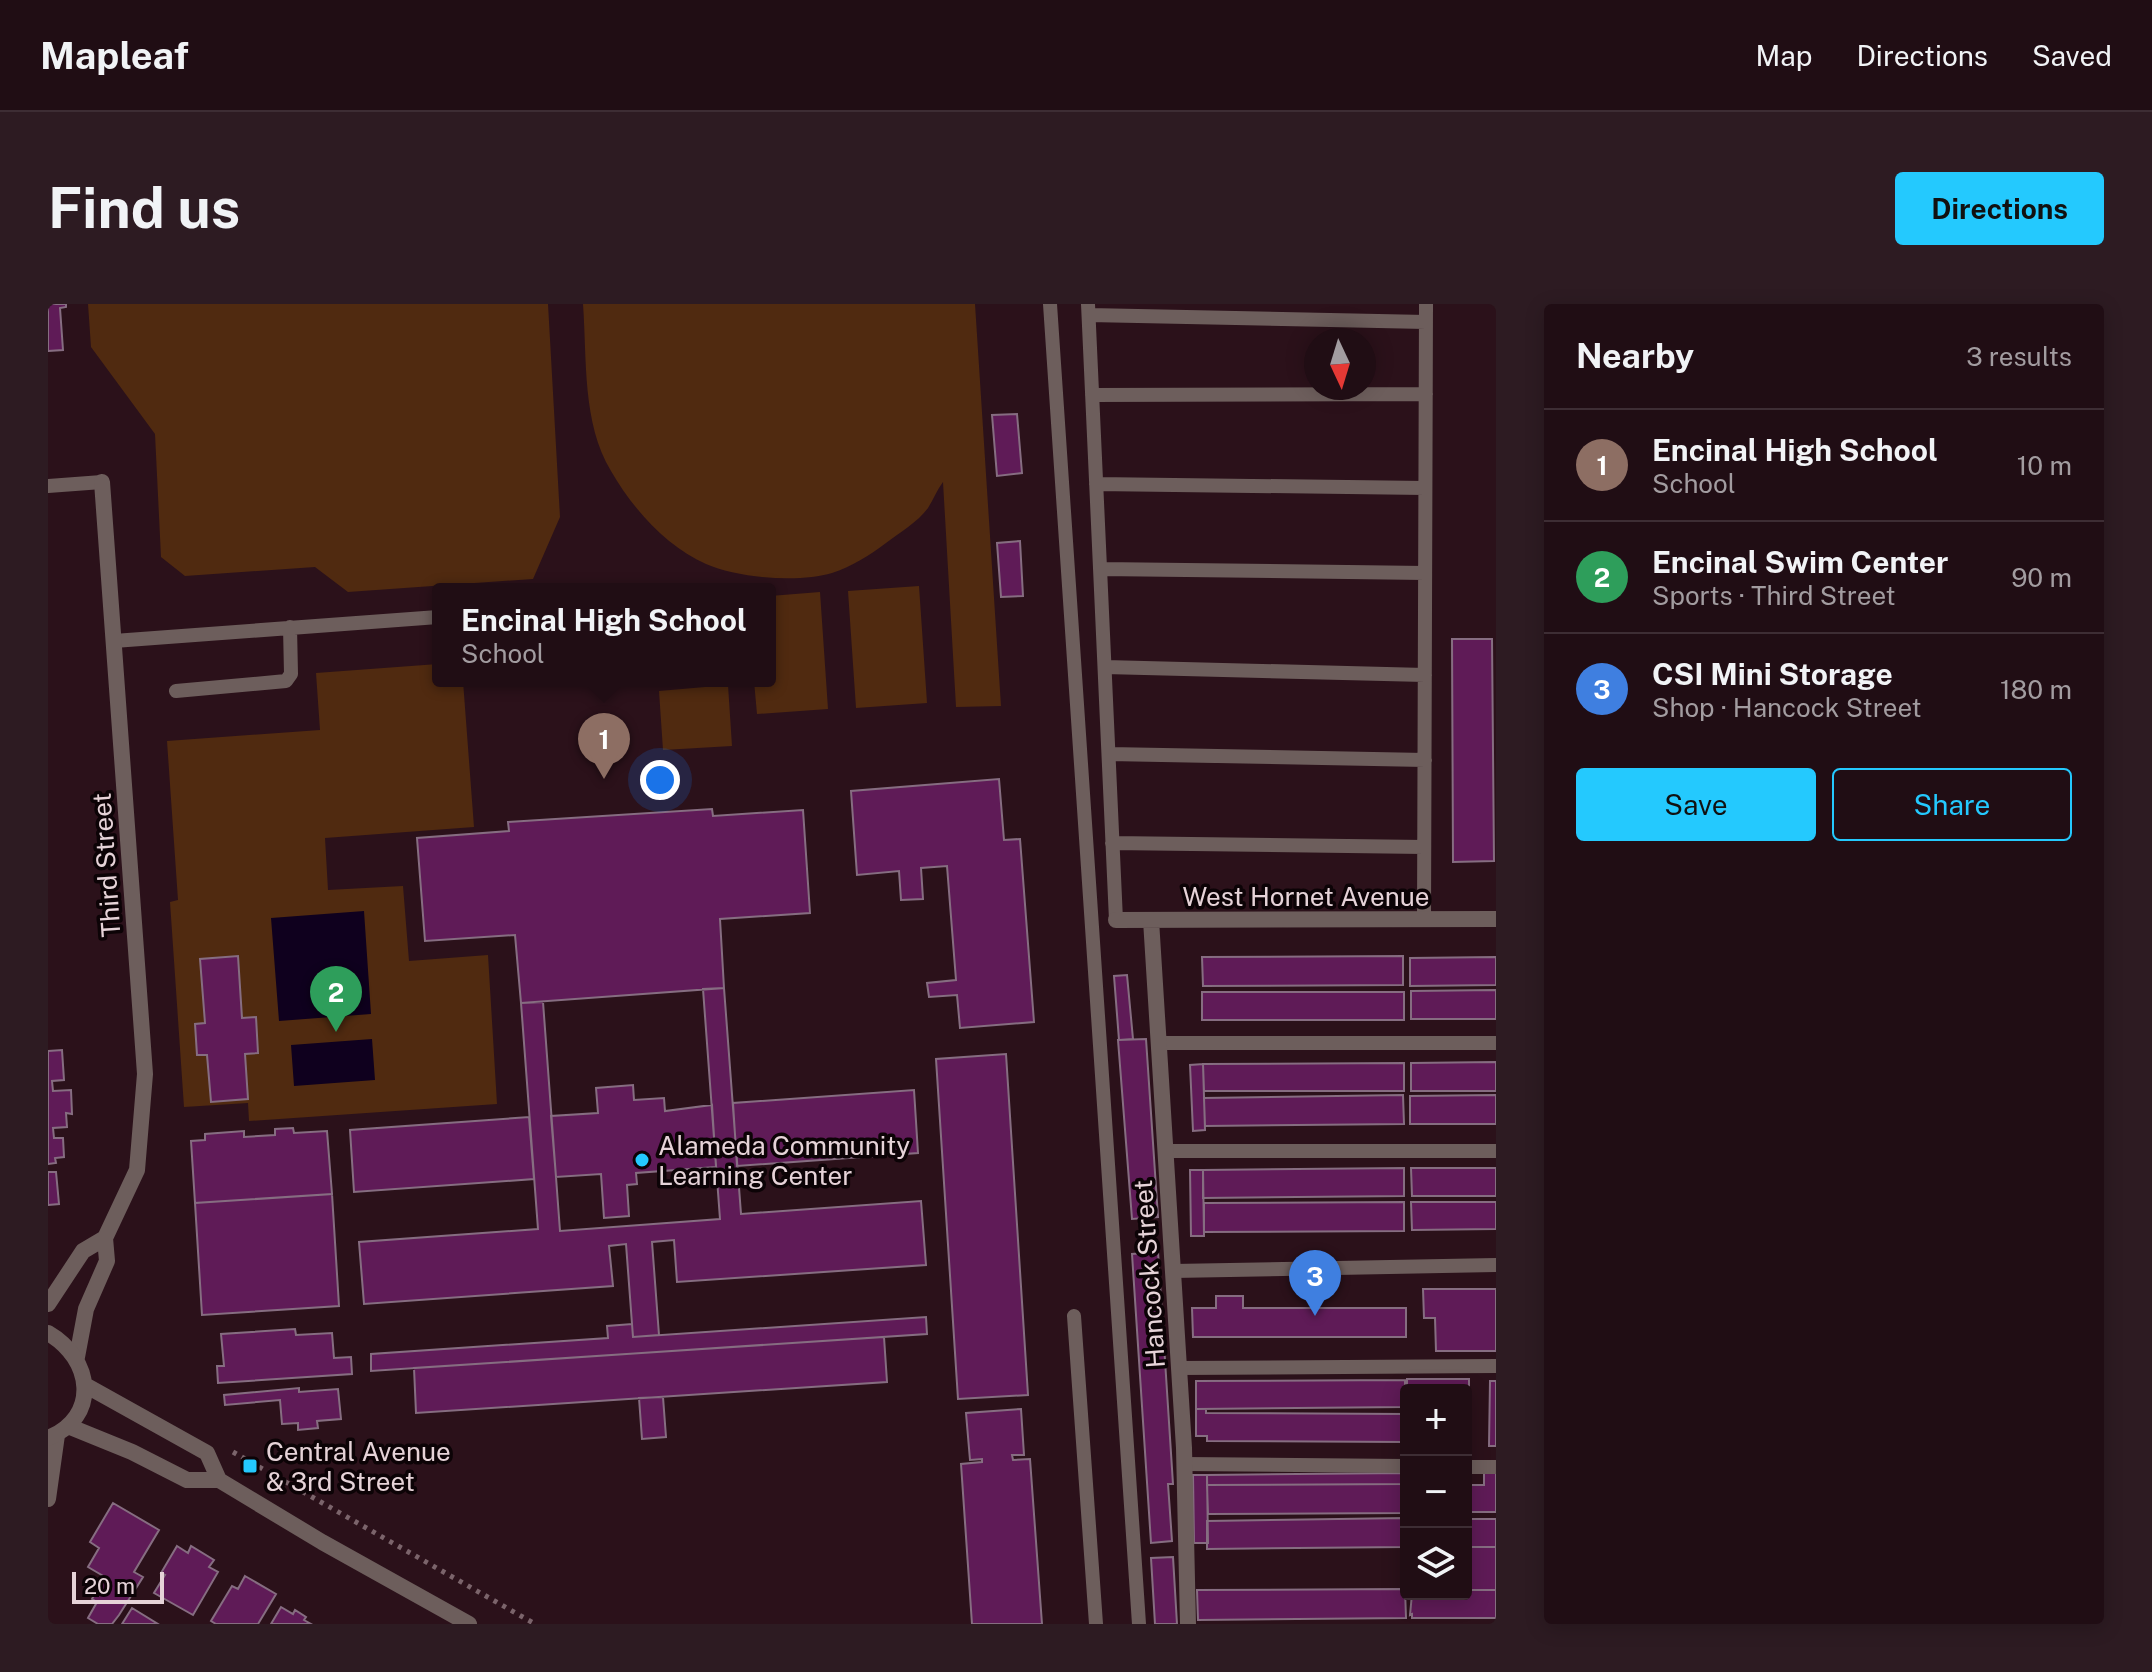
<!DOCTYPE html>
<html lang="en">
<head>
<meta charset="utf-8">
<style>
	body { margin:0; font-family:"Public Sans",sans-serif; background:#2d1b22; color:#f1f3f6 }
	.controls { position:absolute; right:24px; bottom:24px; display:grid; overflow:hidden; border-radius:8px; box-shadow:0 4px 20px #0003 }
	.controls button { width:72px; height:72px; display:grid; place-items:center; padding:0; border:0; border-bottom:2px solid #3d2d34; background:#200d14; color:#f1f3f6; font:40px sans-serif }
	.compass { position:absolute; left:1256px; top:24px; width:72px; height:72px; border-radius:50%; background:#200d14; box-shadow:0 4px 20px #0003; rotate:176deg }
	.scale { position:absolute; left:24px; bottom:20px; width:92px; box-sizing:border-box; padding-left:8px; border:4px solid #e6d3d8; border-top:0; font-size:22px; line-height:28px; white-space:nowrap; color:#e6d3d8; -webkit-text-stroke:6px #0c0306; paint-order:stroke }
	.you { position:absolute; left:612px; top:476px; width:28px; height:28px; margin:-20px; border:6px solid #fff; border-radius:50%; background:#1a73e8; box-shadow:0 0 0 12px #1a73e833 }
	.badge { display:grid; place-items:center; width:52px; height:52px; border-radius:50%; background:#24c9fe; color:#fff; font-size:26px; font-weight:700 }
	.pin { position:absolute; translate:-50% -66px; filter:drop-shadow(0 2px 4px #0008) }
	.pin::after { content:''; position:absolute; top:42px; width:28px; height:24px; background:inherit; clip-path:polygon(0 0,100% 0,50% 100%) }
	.popup { position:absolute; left:384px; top:279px; width:344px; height:104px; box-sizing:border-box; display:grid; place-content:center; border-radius:8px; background:#200d14; filter:drop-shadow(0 2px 6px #0005); font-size:26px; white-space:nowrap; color:#a29ca0 }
	.popup b { font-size:30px; color:#f1f3f6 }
	.popup::after { content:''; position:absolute; left:50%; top:100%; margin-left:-16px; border:16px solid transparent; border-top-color:#200d14 }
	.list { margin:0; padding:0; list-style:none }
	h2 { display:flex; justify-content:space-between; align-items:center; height:104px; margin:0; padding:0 32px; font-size:34px }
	h2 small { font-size:26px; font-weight:400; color:#a29ca0 }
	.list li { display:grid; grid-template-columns:52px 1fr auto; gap:24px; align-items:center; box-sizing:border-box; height:112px; padding:0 32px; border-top:2px solid #3d2d34 }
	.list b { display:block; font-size:30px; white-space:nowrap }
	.list p { margin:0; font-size:26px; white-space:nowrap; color:#a29ca0 }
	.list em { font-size:26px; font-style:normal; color:#a29ca0 }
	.actions { display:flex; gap:16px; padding:24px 32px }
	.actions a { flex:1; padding:18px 0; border:2px solid #24c9fe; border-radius:8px; text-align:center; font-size:28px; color:#24c9fe }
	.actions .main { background:#24c9fe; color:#111 }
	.icon { flex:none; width:44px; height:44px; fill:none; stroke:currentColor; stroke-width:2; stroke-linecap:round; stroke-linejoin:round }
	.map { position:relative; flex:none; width:1448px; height:1320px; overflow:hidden; border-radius:8px }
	header { display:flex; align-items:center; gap:48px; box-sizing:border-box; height:112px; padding:0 40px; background:#200d14; border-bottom:2px solid #3d2d34 }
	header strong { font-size:38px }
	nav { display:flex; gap:44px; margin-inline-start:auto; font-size:28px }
	.intro { display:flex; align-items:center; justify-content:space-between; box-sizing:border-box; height:192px; padding:0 48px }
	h1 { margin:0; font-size:56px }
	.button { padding:20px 36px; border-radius:8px; background:#24c9fe; color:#111; font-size:28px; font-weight:700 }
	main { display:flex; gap:48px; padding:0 48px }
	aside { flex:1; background:#200d14; border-radius:8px; box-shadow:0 4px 20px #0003 }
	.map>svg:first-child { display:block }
	.green { fill:#502a10 }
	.water { fill:#0f001e }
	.building { fill:#5f1b57; stroke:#866d81; stroke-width:2 }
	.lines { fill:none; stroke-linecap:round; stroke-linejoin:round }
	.path { stroke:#7b646b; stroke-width:5; stroke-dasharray:4 6; stroke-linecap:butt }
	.service { stroke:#6d5e5c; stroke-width:14 }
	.minor { stroke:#6d5e5c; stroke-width:16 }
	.tertiary { stroke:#6d5e5c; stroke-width:16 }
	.poi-dot { fill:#24c9fe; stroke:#0c0306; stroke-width:3 }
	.labels { text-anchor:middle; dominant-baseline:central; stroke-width:7; stroke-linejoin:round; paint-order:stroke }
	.street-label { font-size:26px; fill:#e6d3d8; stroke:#0c0306 }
	.poi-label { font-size:26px; fill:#e6d3d8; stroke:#0c0306; text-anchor:start }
</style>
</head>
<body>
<header>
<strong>Mapleaf</strong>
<nav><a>Map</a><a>Directions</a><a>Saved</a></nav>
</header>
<div class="intro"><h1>Find us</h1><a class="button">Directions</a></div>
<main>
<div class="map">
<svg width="1448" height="1320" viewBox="0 0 1448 1320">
	<rect width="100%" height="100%" fill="#2b111a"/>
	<path class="green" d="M40 0H500L512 213 485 275 300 288 267 263 137 272 113 253 107 130 43 43Z
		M535 0H927L953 402 908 403 895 178C889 186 885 196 880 204 870 218 851 229 838 239 822 251 803 263 784 269 751 279 689 274 658 260 619 243 584 204 563 167 534 119 539 55 535 0Z
		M871 282 879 399 808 404 800 287Z
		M772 288 780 405 709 410 706 377H722V292Z
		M390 360V377H415L426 523 277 534 280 586 355 582 361 657 440 651 449 800 201 817 200 799 136 803 122 598 130 596 119 437 272 426 268 369Z
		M680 381 684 442 615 446 611 387Z"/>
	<path class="water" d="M316 607 323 710 231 717 223 614Z
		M324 735 327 776 246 782 243 741Z"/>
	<path class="building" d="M0 0H18V3L12 4 15 46 0 47Z
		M969 110 974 169 949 172 944 111Z
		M972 237 975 292 953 293 949 239Z
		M1404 335H1444L1446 557 1405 558Z
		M951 475 956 536 972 535 986 718 912 724 909 691 881 693 879 679 908 676 899 562 873 564 875 595 853 596 851 567 809 571 803 487Z
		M664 505 665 512 755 506 762 609 672 615 676 684 473 699 467 631 377 637 369 534 461 527 460 518Z
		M190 652 194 714 208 713 210 749 197 750 200 795 163 798 159 751H149L147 720 157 719 152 655Z
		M1355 652V681L1155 682 1154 653Z
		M1448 653V681L1362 682V654Z
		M1079 671 1085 735 1071 736 1066 672Z
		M676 684 693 910 873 897 878 961 629 978 626 936 604 938 611 1031 585 1033 578 940 561 942 565 982 316 1000 311 938 490 925 473 699 495 698 512 927 672 915 655 685Z
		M1448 686V715H1363V687Z
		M1154 688H1356V716H1154Z
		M1098 735 1110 913 1084 915 1070 736Z
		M14 746 16 776 4 777 5 787 23 786 24 810 18 809 19 823 5 824 6 834H15L16 853 7 854 8 859 0 860V747Z
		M958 750 980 1091 910 1095 888 755Z
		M1448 758V787H1363V759Z
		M1356 759V787H1156L1155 760Z
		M1155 760 1157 826 1145 827 1142 761Z
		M585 781 586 796 616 794 617 807 664 801 668 863 588 869 589 880 579 881 581 912 556 914 553 870 508 873 503 812 550 809 548 784Z
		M866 786 870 849 689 862 685 799Z
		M1355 791 1356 820 1157 822 1156 794Z
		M1448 791V820H1362V792Z
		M481 813 486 875 306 888 302 826Z
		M245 824 246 829 279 827 284 890 147 899 143 837 157 836V830L196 827V833L227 831V825Z
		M1356 864V892L1155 894V866Z
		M1363 864H1448V892H1364Z
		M1142 866H1155L1156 932H1143Z
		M0 868H8L11 900 0 901Z
		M284 890 291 1002 154 1011 147 899Z
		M1356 898V927L1156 928V899Z
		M1363 898H1448V925L1364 926Z
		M1110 948 1125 1180H1120L1124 1237 1103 1239 1084 950Z
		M1375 985H1448V1047H1388L1387 1014H1376Z
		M1168 992H1195V1004H1358V1033H1145L1144 1004H1168Z
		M878 1013 879 1030 323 1067V1050L560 1034 559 1022 584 1020 585 1033Z
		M247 1025 248 1031 284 1029 286 1054 303 1053 304 1070 170 1079 169 1062H176L173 1030Z
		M836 1033 839 1078 368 1109 366 1064Z
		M1359 1075H1421V1143H1418V1086H1359Z
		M1357 1076V1103L1148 1105V1077Z
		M1442 1077H1448V1142H1441Z
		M251 1084V1088L290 1085 293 1115 269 1117 270 1124 250 1126V1119L234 1120 232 1096 177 1101 176 1091Z
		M615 1093 618 1133 594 1135 591 1094Z
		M973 1105 976 1151H964L965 1156 982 1155 994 1320H924L913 1160 934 1158V1155L922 1156 918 1109Z
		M1148 1105H1158V1109L1357 1110 1356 1138 1159 1137V1132H1148Z
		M1436 1168H1448V1208H1418V1181H1436Z
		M1358 1169V1180L1159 1181V1171Z
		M1145 1171H1159L1160 1239H1146Z
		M1356 1180V1209L1160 1210 1159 1181Z
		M65 1199 111 1226 86 1268 95 1273 71 1311 64 1320H50L40 1314 49 1298 44 1295 57 1273 40 1263 51 1244 42 1238Z
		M1357 1214V1243L1159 1245V1217Z
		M1418 1215H1448V1243H1418Z
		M129 1242 140 1249 143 1242 166 1256 161 1263 170 1268 145 1311 106 1289 117 1271 113 1269Z
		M1418 1243H1448V1286H1418Z
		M1125 1253 1129 1320H1107L1103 1254Z
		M197 1272 228 1290 210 1320H168L163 1317 184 1282 190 1285Z
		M1357 1285 1358 1314 1150 1316 1149 1286Z
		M1418 1286H1448V1314H1364V1310L1362 1311 1364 1290H1418Z
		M233 1303 245 1310 247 1306 258 1313 256 1316 263 1320H223Z
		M84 1304 110 1320H74Z"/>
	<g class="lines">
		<path class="path" d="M185 1148 487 1320"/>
		<path class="service" d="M1002 0 1091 1320
			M1040 0 1068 616
			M1041 11 1378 18
			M1044 91 1378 90
			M1048 180 1377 184
			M0 182 54 178
			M1052 265 1377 269
			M66 337 390 313
			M1057 363 1377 371
			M128 387 238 377 243 370 242 323
			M1061 450 1377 456
			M1064 539 1376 543
			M1376 615 1378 0
			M1110 739H1448
			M1117 847H1448
			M1125 967 1448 961
			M1026 1012 1048 1320
			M1131 1064 1448 1062
			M1136 1160 1358 1162
			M1418 1163H1448"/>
		<path class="minor" d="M1068 616 1448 615
			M1103 616 1136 1144 1140 1320
			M0 1000 35 947 57 934
			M29 1053 38 1005 59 957 57 934 89 866 97 770 54 178
			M0 1195 9 1131"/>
		<path class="tertiary" d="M0 1029C45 1055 52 1113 0 1134
			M37 1081 159 1149 171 1176
			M20 1122 84 1148 139 1176H171L274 1238 421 1320"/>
	</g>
	<g class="poi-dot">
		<circle cx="594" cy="856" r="8"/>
		<rect x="194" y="1154" width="16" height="16" rx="4"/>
	</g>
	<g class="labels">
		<g class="street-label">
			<text transform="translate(58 561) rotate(-94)">Third Street</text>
			<text x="1258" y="592">West Hornet Avenue</text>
			<text transform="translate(1101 970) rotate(-94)">Hancock Street</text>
		</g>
		<g class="poi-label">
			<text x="610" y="841">Alameda Community<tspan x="610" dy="30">Learning Center</tspan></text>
			<text x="218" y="1147">Central Avenue<tspan x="218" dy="30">&amp; 3rd Street</tspan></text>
		</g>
	</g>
</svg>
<div class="controls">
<button>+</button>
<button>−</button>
<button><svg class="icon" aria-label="layers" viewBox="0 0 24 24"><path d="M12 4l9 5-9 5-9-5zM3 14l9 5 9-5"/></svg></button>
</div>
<svg class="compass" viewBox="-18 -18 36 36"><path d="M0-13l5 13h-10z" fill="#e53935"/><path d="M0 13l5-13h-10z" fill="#a29ca0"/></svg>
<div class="scale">20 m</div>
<div class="you"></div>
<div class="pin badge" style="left:556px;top:475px;background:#8d6e63">1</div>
<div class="popup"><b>Encinal High School</b>School</div>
<div class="pin badge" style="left:288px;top:728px;background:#2e9e5b">2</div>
<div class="pin badge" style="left:1267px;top:1012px;background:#3f7fe0">3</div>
</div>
<aside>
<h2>Nearby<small>3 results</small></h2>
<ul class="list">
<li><span class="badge" style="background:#8d6e63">1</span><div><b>Encinal High School</b><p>School</p></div><em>10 m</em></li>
<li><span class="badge" style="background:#2e9e5b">2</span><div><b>Encinal Swim Center</b><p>Sports · Third Street</p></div><em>90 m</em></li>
<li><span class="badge" style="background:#3f7fe0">3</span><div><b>CSI Mini Storage</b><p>Shop · Hancock Street</p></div><em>180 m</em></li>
</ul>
<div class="actions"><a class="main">Save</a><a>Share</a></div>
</aside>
</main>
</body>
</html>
